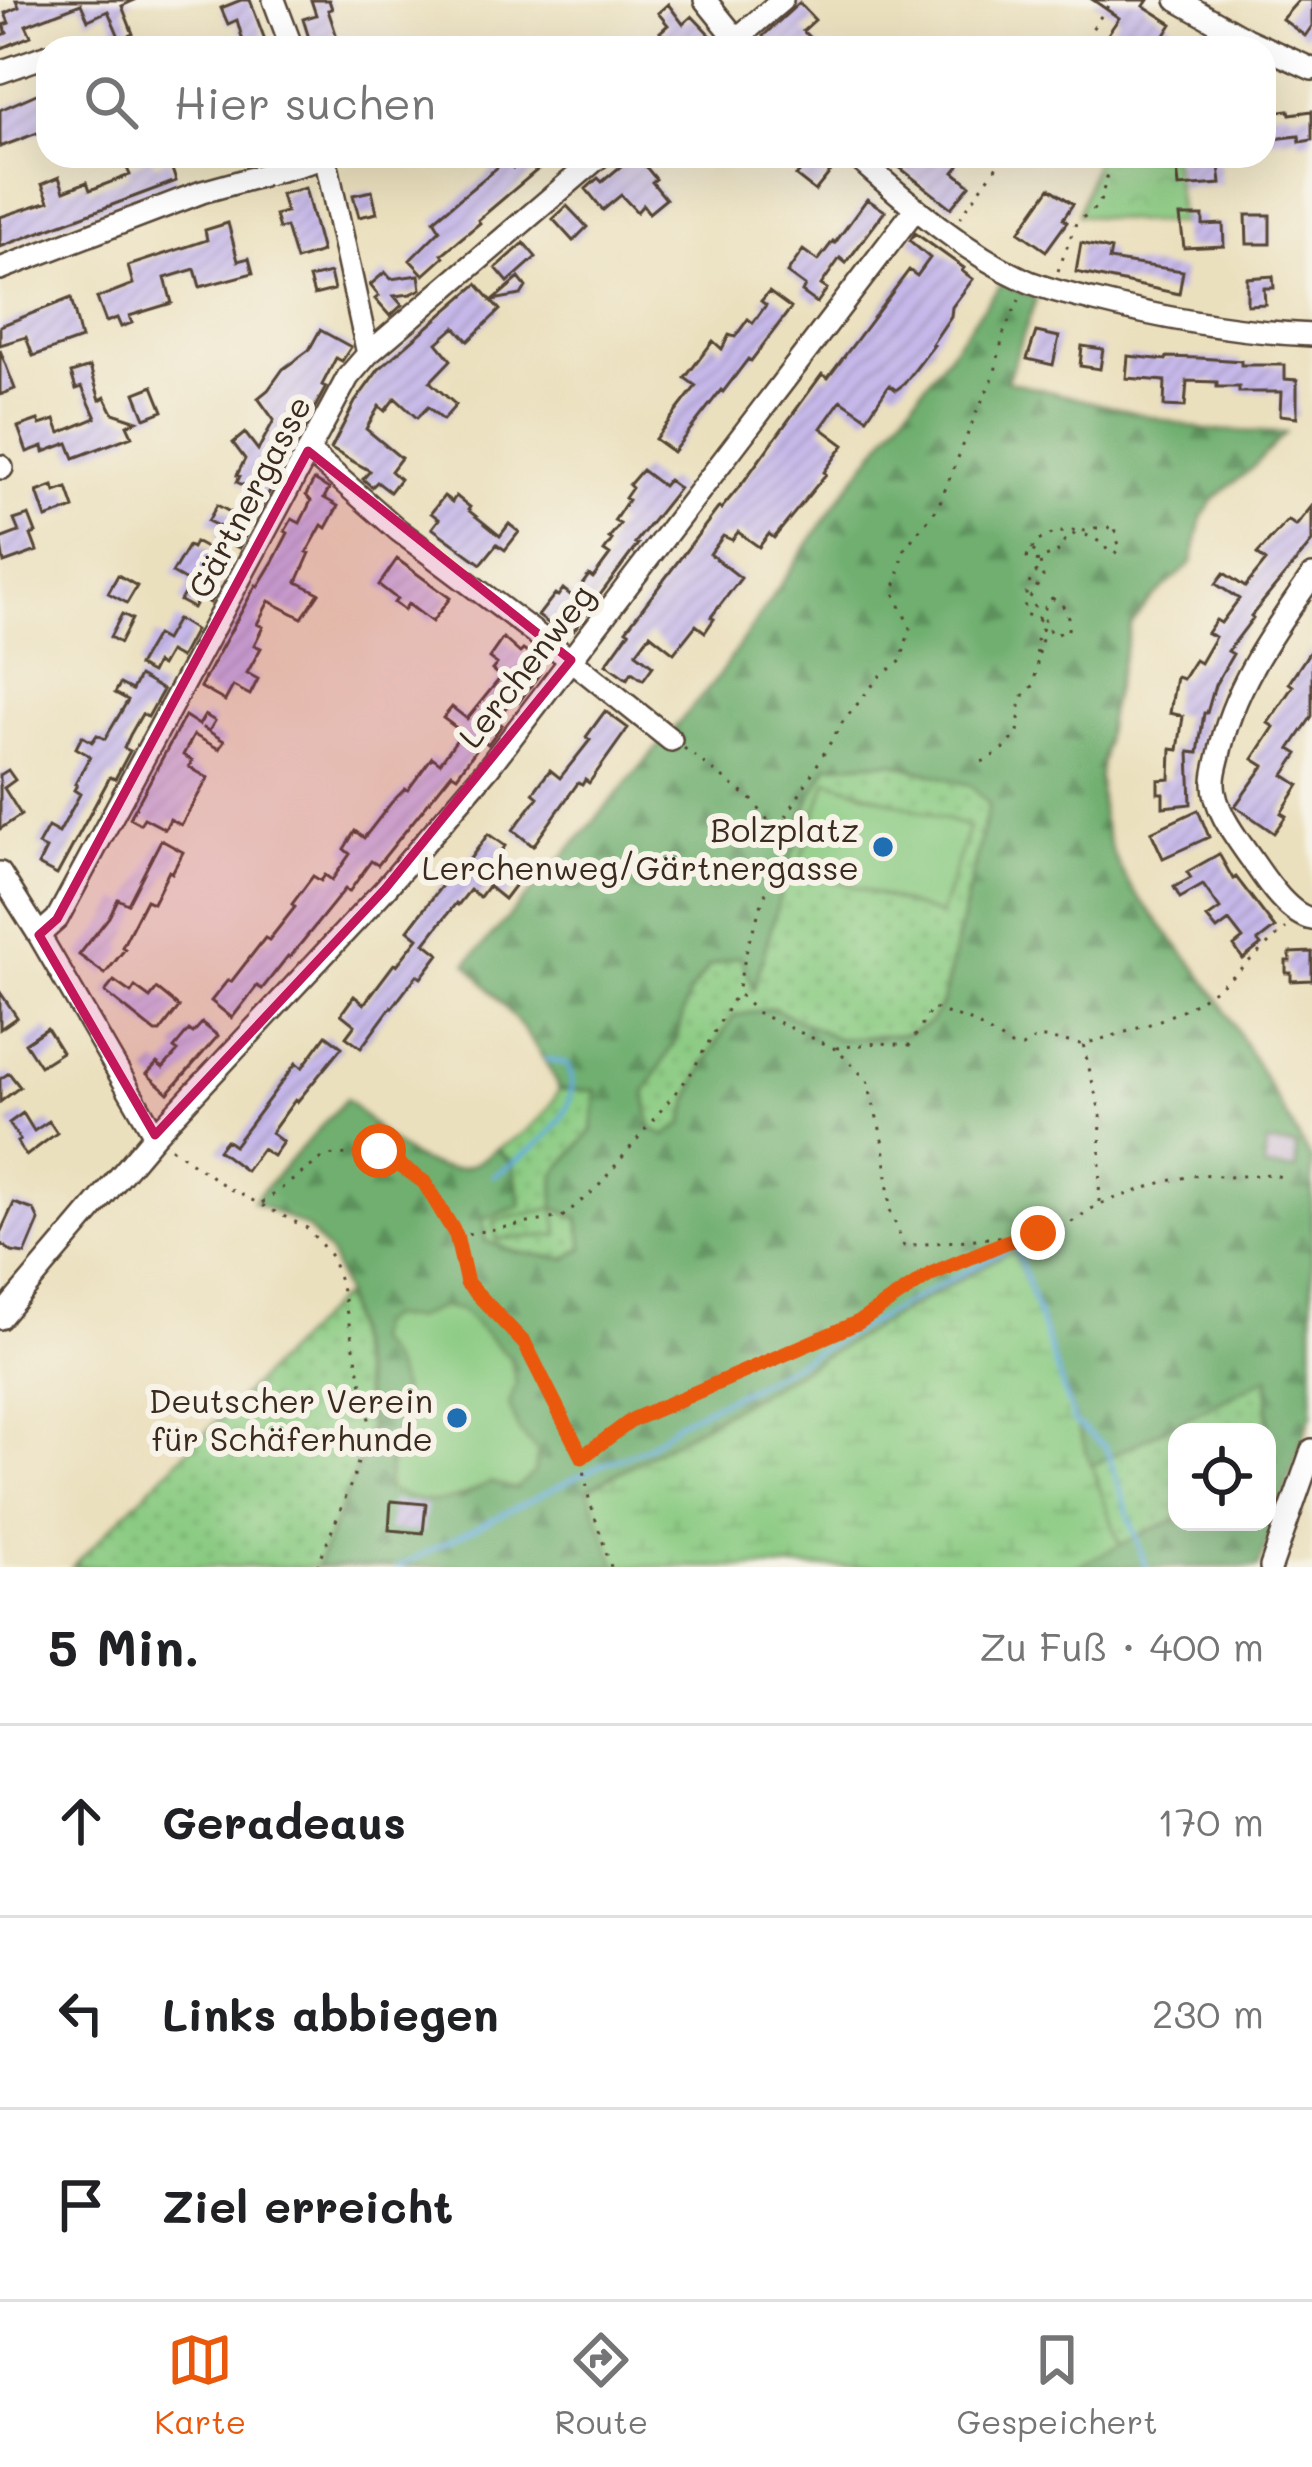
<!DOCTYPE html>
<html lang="de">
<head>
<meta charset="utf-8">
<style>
	body { margin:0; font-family:Mali,sans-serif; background:#f6f6f6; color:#202124 }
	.controls { position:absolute; right:36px; bottom:36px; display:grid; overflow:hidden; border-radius:24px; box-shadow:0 12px 48px #0002 }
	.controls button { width:108px; height:108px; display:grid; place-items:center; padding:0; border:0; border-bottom:3px solid #e0e0e0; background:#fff; color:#202124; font:60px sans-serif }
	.stop { position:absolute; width:36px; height:36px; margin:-27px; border:9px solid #ea580c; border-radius:50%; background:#fff }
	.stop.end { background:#ea580c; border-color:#fff; box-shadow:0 3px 12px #0008 }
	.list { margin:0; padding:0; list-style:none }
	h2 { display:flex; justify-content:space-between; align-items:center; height:156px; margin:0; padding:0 48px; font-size:51px }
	h2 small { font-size:39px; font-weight:400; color:#757577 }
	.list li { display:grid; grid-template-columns:78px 1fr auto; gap:36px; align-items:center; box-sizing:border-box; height:192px; padding:0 48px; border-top:3px solid #e0e0e0 }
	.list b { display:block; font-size:45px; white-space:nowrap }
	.list em { font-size:39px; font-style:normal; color:#757577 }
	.icon { flex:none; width:66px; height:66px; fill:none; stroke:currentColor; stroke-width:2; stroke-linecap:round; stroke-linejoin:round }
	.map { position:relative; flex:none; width:1312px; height:1567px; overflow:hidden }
	.search { position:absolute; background:#fff; box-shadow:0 12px 48px #0002; left:36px; right:36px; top:36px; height:132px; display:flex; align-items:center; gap:30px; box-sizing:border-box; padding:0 42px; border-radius:36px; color:#757577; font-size:45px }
	.sheet { height:732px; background:#fff }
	nav { display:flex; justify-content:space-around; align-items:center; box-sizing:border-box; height:168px; border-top:3px solid #e0e0e0; background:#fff; font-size:33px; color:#757577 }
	nav a { display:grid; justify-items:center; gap:6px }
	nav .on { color:#ea580c }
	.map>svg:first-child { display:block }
	.industrial { fill:#ccbfd4 }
	.grass { fill:url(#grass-dots); stroke:#627a50; stroke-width:3 }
	.forest { fill:url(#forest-firs); stroke:#556c47; stroke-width:3; fill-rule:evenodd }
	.wetland { fill:url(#wetland-marsh); stroke:#627a50; stroke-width:3 }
	.park { fill:url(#park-crowns); stroke:#627a50; stroke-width:3 }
	.garden { fill:#8acb82; stroke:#627a50; stroke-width:3 }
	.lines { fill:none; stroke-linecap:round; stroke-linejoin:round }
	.stream { stroke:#66aedd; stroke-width:4.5 }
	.building { fill:url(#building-hatch) }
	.minor-casing { stroke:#554536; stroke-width:26 }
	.path { stroke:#554536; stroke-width:3; stroke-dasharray:3 9; stroke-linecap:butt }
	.minor { stroke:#fff; stroke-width:21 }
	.route { stroke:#ea580c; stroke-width:15 }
	.marked { fill:#c2185b; fill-opacity:0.2; stroke:#c2185b; stroke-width:9; stroke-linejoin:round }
	.poi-dot { fill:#1f6fb2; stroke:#f7f3e8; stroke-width:4.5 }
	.labels { text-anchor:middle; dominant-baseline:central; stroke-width:12; stroke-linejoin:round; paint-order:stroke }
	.street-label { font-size:33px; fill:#3b2a1e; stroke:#f7f3e8 }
	.poi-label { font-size:33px; fill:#3b2a1e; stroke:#f7f3e8; text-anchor:end }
</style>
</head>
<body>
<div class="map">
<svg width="1312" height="1567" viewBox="0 0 1312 1567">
	<defs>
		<pattern id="grass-dots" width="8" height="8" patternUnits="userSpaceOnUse" patternTransform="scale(3)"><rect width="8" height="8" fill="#8acb82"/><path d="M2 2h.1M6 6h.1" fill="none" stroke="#78ae70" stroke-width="1.8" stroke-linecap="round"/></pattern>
		<pattern id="forest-firs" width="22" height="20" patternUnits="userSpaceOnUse" patternTransform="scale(3)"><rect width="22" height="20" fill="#6faf70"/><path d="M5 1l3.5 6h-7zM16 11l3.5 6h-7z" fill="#5c8f5b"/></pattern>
		<pattern id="wetland-marsh" width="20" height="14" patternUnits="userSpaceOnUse" patternTransform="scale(3)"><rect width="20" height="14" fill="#8acb82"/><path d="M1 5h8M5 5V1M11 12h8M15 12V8" fill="none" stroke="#78ae70"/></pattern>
		<pattern id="park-crowns" width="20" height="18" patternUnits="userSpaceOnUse" patternTransform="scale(3)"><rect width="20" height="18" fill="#8acb82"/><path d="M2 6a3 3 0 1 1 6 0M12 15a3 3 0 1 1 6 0" fill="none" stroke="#78ae70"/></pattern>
		<pattern id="building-hatch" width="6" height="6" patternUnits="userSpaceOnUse" patternTransform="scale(3)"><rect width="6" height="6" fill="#c6b8e9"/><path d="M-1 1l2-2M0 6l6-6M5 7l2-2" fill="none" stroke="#ab9ec7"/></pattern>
	</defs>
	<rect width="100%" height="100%" fill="#f7f3e8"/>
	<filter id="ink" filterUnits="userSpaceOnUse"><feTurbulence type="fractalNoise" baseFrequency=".00833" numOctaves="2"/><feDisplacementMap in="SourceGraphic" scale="24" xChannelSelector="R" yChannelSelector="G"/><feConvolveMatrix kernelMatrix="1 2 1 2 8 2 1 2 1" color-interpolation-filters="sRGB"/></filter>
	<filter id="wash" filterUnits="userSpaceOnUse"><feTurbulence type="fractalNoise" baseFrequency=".004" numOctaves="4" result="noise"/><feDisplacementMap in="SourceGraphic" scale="48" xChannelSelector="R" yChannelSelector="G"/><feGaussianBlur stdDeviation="2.7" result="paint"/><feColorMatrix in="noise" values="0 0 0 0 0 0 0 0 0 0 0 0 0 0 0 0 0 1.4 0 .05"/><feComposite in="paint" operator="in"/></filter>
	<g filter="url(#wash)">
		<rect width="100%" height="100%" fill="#ebe0be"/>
		<path class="industrial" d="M1265 1144 1297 1146 1296 1170 1264 1169Z"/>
		<path class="grass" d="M891 762 970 785 989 804 942 1002 930 1023 907 1034 838 1039 773 1008 734 1016C711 1050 692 1084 683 1124L665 1136 651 1128 645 1093 676 1039 688 995 709 966 740 956 754 986 805 809 828 765Z
			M559 1089 597 1090 592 1131 555 1174 578 1218 585 1246 566 1259 515 1252 485 1241 482 1219 521 1205 513 1164 497 1149C524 1134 547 1119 559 1089Z
			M344 1297 370 1424 353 1479 317 1567H72L337 1300Z
			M1269 1376 1267 1442V1432H1177V1519L1120 1545 1091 1466Z"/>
		<path class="forest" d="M1002 283 1036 299 1007 381 1205 430 1285 433 1251 469 1215 498 1202 517 1192 563 1149 601 1131 625 1110 709 1099 778 1102 818 1112 852 1131 888 1196 968 1221 1003 1312 1161V1413L1258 1567H1071L1177 1519V1522H1267L1269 1377 1091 1466 1013 1249 588 1489 617 1567H317L366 1445 370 1424 367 1404 343 1290 331 1256 307 1228 253 1201 346 1099C378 1128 423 1184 471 1165 480 1162 489 1154 497 1149L513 1164 521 1206 483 1219 485 1241 515 1252 566 1259 584 1247 578 1218 554 1208 555 1174 592 1131 597 1091 559 1089C537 1038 502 1005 467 963L564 856 715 681 842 495ZM891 762 970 785 989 804 943 1002 930 1023 907 1034 838 1039 773 1008 734 1016C711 1050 692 1084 683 1124L665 1136 651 1128 645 1093 676 1039 688 995 709 966 740 956 754 988 805 809 828 765ZM1266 1144 1296 1146V1170L1264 1168ZM441 1307 460 1310 511 1359 516 1383 509 1404 519 1431 538 1452 460 1499 388 1466C400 1434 410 1395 392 1363 388 1355 379 1348 373 1341L376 1325 387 1317 413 1319Z"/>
		<path class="wetland" d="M1014 1249 1120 1545 1075 1567H617L588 1490Z"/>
		<path class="park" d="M1097 156H1172L1181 223 1141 222 1078 215Z
			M554 1208 559 1235 497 1239 494 1221Z"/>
		<path class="garden" d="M827 780 969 827 940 915 798 868Z
			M441 1307 460 1310 511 1359 516 1383 509 1405 519 1431 538 1452 534 1473 515 1489 490 1482C453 1503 426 1510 387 1488 387 1469 393 1457 397 1440 408 1397 403 1373 373 1341L376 1325 387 1317 413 1319Z"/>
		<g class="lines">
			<path class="stream" d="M494 1176C531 1151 587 1117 568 1064L546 1059
				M398 1567 597 1467 646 1448 680 1421 747 1389 1015 1245 1074 1422 1106 1447 1146 1567"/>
		</g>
		<g id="blocks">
			<path class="building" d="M16 0H135L122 6 133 34 120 39 108 11 88 20 81 4 26 25 31 36 0 49V36L7 33 3 25 9 23 5 13 19 7Z
				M241 0H250L268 48H245L237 20 228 24 221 8Z
				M311 0H329L332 9 328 10 339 43 331 45 332 48H312L303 19 316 15Z
				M1093 0H1148L1144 6 1172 24 1157 48H1128L1108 34 1119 18Z
				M1299 0H1312V26L1305 36 1282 19Z
				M799 3 815 20 803 31 820 48H774L763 36Z
				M668 4 683 24 692 16 712 37 699 48H656L667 39 660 32 668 25 658 13Z
				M48 89V129L0 147V110Z
				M1289 110 1290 114 1312 111V140L1300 142 1299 136 1264 140V113Z
				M527 156H533L542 166 478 220 480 223 442 254 444 257 424 275 410 260 440 230 434 220 506 160 513 168Z
				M625 156H659L646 167 656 179 652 182 666 199 649 213 643 205 637 212 621 195 603 210 586 189 598 178 602 182 621 166 617 163Z
				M814 156 832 170 815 191 796 176Z
				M885 156H931L940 163 946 156 959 166 954 172 970 185 951 208Z
				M1176 156H1218L1221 184 1179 187Z
				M152 157 155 166 169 160 176 181 0 247V217L49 201 42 184 59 177 64 191 87 182 90 190 130 175 127 168Z
				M305 188 322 252 296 260 286 227 279 229 275 215 286 212 281 194Z
				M1050 188 1073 204 1063 219 1067 222 1046 251 1019 232Z
				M372 191 377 213 359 217 353 195Z
				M867 199 885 211 846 263 840 258 821 285 827 289 817 303 802 292 805 286 787 273 803 250 818 261 833 241 835 243Z
				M567 206 587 227 573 241 553 219Z
				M1246 215H1270V244H1247Z
				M1180 216H1203V225L1223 224 1224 246 1184 248Z
				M228 223 238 261 249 258 253 273 200 287 195 269 165 278 172 303 129 316 132 323 121 327 117 318 106 322 97 298 133 284 128 266 207 240 205 230Z
				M915 233 964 268 962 271 973 279 952 307 951 316 932 344 934 345 904 384 896 390 889 385 867 418 841 400 821 428 844 445 824 472 826 474 774 538 769 534 759 547 738 532 732 540 723 536 710 554 741 578 711 617 714 619 705 632 696 625 674 653 650 634 636 653 653 666 643 680 632 672 627 679 606 664 629 632 626 630 719 507 721 509 744 481 822 374 828 378 909 270 917 276 930 258 910 241Z
				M524 243 536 257 508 282 496 268Z
				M1081 243 1111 250 1109 260 1183 271 1179 294 1076 272Z
				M385 272 391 279 419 275 421 289 411 294 394 296 402 305 390 316 375 299 379 296 370 285Z
				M330 273 334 290 314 295 309 278Z
				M1273 276 1274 288H1264L1265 304 1247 305V278Z
				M519 278 526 287 521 295 493 300Z
				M477 284 500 310 468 341 455 327 437 343 451 360 430 382 456 405 443 420 428 407 417 418 395 398 385 411 379 406 366 429 401 458 391 471 400 479 390 492 377 482 372 487 363 479 370 471 331 449 355 402 379 369Z
				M769 292 791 308 751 361 748 359 723 392 721 390 673 452 655 439 696 386 685 378 713 341 722 349 729 335 735 337 748 319 753 323 766 305 761 301Z
				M71 298 81 339 33 356 26 337 0 345V326Z
				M320 330 351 347 342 361 336 358 322 385 326 387 259 511 242 502 249 488 237 482 240 476 237 475 245 459 233 443 245 433 258 450 274 420 258 398 268 390 283 369 309 350Z
				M1036 332 1059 337 1053 365 1027 359Z
				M1082 346 1103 349 1100 369 1080 366Z
				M0 350 15 389 0 395Z
				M1128 356 1166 360 1167 357 1199 358 1241 361V365H1285V379L1297 380V417L1280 415 1281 392H1239V387H1217V382L1187 381 1185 407 1164 406 1165 381 1126 378Z
				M90 367 100 400 105 397 113 413 137 421 127 425 132 436 74 458 68 443 44 452 43 446 27 452 18 427 38 420 40 425 55 420 60 433 96 418 82 387 76 389 71 373Z
				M153 386 163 411 145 418 135 393Z
				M642 470 663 486 668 480 679 488 635 543 638 544 574 630 557 618 551 625 538 616 555 594 558 596 563 589 573 597 589 575 593 578 610 555 604 551 612 540 609 538 620 524 614 521 628 500 625 498 632 488 629 485Z
				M314 480 329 489 324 498 338 506 326 528 322 525 307 552 310 553 297 582 319 593 302 618 269 601 257 624 263 627 254 645 261 648 247 673 258 679 250 695 233 686 225 701 200 687 256 585 258 586 275 558 288 533 285 531 292 519 300 523 311 501 306 495Z
				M53 486 55 492 67 488 74 508 46 518 37 492Z
				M444 496 452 502 456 496 470 507 468 510 500 536 509 524 519 532 505 550 497 544 481 564 432 528 439 519 431 513Z
				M217 505 237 516 233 525 247 533 239 548 216 536 220 527 208 521Z
				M1312 506V542L1251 616 1253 618 1228 651 1233 654 1215 685 1207 713H1204L1198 753 1189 752 1191 804 1163 807V793H1158V780L1170 779 1171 749 1178 750 1183 716 1170 713 1176 677 1183 679 1195 660 1200 663 1215 637 1207 633 1216 620 1221 623 1239 599 1216 584 1224 573 1245 587 1266 561 1257 554 1288 520 1296 526Z
				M29 515 36 533 31 535 37 551 4 563 0 539 19 532 14 520Z
				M195 542 217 554 203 580 218 587 210 603 199 597 193 608 180 601 190 583 172 573 188 546 192 548Z
				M397 559 450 598 432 622 408 604 404 610 394 603 397 599 379 585Z
				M118 575 137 586 127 603 108 593Z
				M122 614 132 619 120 643 110 637Z
				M177 619 195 630 180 658 169 652 161 666 156 663 151 673 138 666 156 635 165 640Z
				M503 638 520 653 523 650 535 658 530 666 540 673 519 702 513 698 496 721 502 725 488 744 483 740 457 776 452 773 378 865 371 861 349 892 345 889 290 957 288 956 262 989 257 986 232 1018 211 1001 228 980 231 982 265 938 269 940 295 907 292 904 313 876 321 881 325 875 332 880 350 854 344 849 355 831 364 838 391 803 405 789 408 790 432 757 440 763 462 732 443 718 452 707 467 719 501 677 492 670 497 664 489 658Z
				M1312 648V716L1290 749 1298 754 1284 775 1299 785 1281 813 1286 816 1274 833 1235 806 1264 766 1253 759 1274 727 1268 723 1293 686 1289 683Z
				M139 676 163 690 148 717 142 714 130 735 124 748 130 751 115 779 110 777 57 875 38 865 46 849 38 845 48 827 59 833 80 794 74 790 77 785 75 784 90 756 76 748 82 736 92 742 97 735 105 739 128 700 115 693 120 684 132 690Z
				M605 711 628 728 589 783 585 780 582 785 578 783 533 846 513 830 538 797 533 793 550 770 560 778 590 740 586 737Z
				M205 715 215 721 209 731 202 727 224 741 219 749 194 735 183 755 192 761 189 767 208 778 181 825 170 819 165 829 144 818 140 824 130 818 185 716 199 725Z
				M8 770 15 780 4 788 21 815 0 829V775Z
				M1198 810 1209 837 1163 858 1151 832Z
				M488 834 505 846 499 855 507 862 500 870 517 882 504 899 488 886 480 897 470 890 458 905 456 903 425 943 439 954 421 978 417 975 392 1008 391 1007 361 1048 346 1037 355 1025 341 1014 354 996 364 1004 394 964 397 965 418 938 408 930 459 863 464 867Z
				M161 840 183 852 172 873 169 871 153 903 146 900 122 947 125 949 105 974 79 955 109 917 118 899 128 904Z
				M1219 854 1233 879 1236 877 1275 928 1258 941 1261 945 1243 959 1234 946 1243 939 1229 921 1217 930 1207 918 1220 909 1203 885 1180 898 1174 887 1191 878 1187 872Z
				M1312 952V980L1291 981V973H1286V961H1290V953Z
				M114 981 131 993 135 987 150 998 157 989 179 1007 160 1032H155L105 992Z
				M0 992 17 1017 0 1029Z
				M202 1023 218 1036 168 1093 147 1074 157 1063 163 1068 178 1051 174 1048 189 1030 193 1033Z
				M47 1028 62 1052 40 1066 25 1043Z
				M326 1035 342 1047 297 1102 295 1100 271 1133 283 1142 273 1156 262 1149 246 1171 218 1150 226 1140 234 1146 296 1063 302 1068Z
				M9 1073 20 1087 0 1102V1079Z
				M23 1113 34 1131 49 1121 57 1133 26 1156 17 1142 20 1140 9 1123Z
				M14 1203 34 1210 39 1221 25 1254 12 1252 0 1243V1233Z
				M391 1501 426 1504 423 1533 389 1530Z"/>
		</g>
	</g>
	<g filter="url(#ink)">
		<use href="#blocks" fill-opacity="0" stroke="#554536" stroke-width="3"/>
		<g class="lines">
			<defs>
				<path id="minor" d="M274 0 292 48
					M705 0 744 48
					M1177 0 1246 39 1312 69
					M67 48 73 46
					M726 48 782 0
					M0 72 48 55
					M325 156 368 354
					M855 156C908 202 960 250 1025 280 1047 290 1072 295 1095 301 1166 319 1239 332 1312 335
					M0 269 202 192 325 158
					M308 451 398 530 571 660 671 740
					M0 466 2 468
					M1312 576C1273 632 1233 687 1219 755 1217 763 1214 773 1214 782 1213 810 1239 841 1254 863 1267 882 1289 915 1312 919
					M0 873 39 935 155 1135
					M39 935 57 919 348 377 368 354 600 156
					M0 1318 155 1135 385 889 488 768 916 208
					M1271 1567 1312 1450"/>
			</defs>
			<use href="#minor" class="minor-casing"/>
			<path class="path" d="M1079 48 1112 0
				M960 218 1004 156
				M1058 271 1076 223 1099 205 1113 156
				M1095 528H1117L1115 533 1120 548 1114 554 1107 550 1104 544 1080 532Z
				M1052 598C1068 608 1069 612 1068 631L1053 635 1044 624 1045 607Z
				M684 748 752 800 777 832 842 723 880 676 901 661 910 628 894 592 905 548 938 507 977 411 994 376 1004 332 1019 300
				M982 762 1003 750 1018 733 1020 706 1023 696 1034 685 1037 663 1036 642C1040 637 1042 630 1044 624 1039 619 1031 616 1024 614 1025 598 1026 582 1038 571L1037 553 1030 549 1027 557C1032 553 1032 549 1034 543L1058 531 1065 533 1071 530 1079 531 1065 540 1056 554 1045 557 1040 562 1043 577 1029 599C1038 609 1038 621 1043 634L1037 663
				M777 834 775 866 749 941 737 992 756 1012 836 1049 867 1080 884 1144 890 1210 904 1246 1029 1234
				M836 1048 878 1043 910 1045 932 1008 973 1022 1011 1046 1022 1047 1038 1037 1081 1044
				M171 1148 228 1188 307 1228 331 1256 342 1290 370 1424 353 1479 317 1567
				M1099 1202 1101 1116 1083 1044C1117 1035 1150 1026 1182 1010 1221 990 1254 956 1286 928
				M262 1203 325 1156 379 1151 424 1182 456 1236 467 1283 525 1344 581 1454
				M456 1236 562 1217 597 1188 690 1075 736 994
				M611 1567 589 1499 582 1457 632 1420 859 1322 931 1274 1007 1242 1067 1225 1099 1204 1163 1182 1202 1174 1228 1177 1271 1174 1281 1177"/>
			<use href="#minor" class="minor"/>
		</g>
	</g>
	<g class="lines" filter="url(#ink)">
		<path class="route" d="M379 1151 424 1182 456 1235 467 1283 525 1344 582 1457 632 1420 859 1322 931 1274 1006 1242 1038 1233"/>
	</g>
	<path class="marked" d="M308 451 571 660 385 889 155 1135 39 935 57 919Z"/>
	<g class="poi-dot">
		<circle cx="883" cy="847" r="12"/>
		<circle cx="457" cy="1418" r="12"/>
	</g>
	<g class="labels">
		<g class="street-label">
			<text transform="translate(248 496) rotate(-62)">Gärtnergasse</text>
			<text transform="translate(525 665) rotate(-52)">Lerchenweg</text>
		</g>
		<g class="poi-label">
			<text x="859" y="828">Bolzplatz<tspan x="859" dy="38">Lerchenweg/Gärtnergasse</tspan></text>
			<text x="433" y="1399">Deutscher Verein<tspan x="433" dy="38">für Schäferhunde</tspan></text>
		</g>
	</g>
</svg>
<div class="controls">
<button><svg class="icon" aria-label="locate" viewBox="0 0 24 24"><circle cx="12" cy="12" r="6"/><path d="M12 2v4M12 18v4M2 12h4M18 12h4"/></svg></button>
</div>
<div class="stop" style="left:379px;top:1151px"></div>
<div class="stop end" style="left:1038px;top:1233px"></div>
<div class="search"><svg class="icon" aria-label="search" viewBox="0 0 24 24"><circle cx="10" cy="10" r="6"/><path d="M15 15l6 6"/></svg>Hier suchen</div>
</div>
<section class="sheet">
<h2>5 Min.<small>Zu Fuß · 400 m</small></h2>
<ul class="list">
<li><svg class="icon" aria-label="ahead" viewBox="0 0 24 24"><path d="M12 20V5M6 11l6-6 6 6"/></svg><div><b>Geradeaus</b></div><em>170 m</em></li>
<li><svg class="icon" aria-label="left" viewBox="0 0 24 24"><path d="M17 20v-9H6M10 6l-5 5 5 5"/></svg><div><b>Links abbiegen</b></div><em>230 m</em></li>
<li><svg class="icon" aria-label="arrive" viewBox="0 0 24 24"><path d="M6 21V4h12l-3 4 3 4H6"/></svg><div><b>Ziel erreicht</b></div></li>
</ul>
</section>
<nav>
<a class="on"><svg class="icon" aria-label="map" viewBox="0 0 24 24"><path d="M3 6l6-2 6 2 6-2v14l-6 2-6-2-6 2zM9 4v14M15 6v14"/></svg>Karte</a>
<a><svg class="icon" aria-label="directions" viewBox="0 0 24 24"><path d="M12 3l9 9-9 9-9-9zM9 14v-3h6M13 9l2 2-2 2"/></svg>Route</a>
<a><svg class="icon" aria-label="saved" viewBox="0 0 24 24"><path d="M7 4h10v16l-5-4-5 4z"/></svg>Gespeichert</a>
</nav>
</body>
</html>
